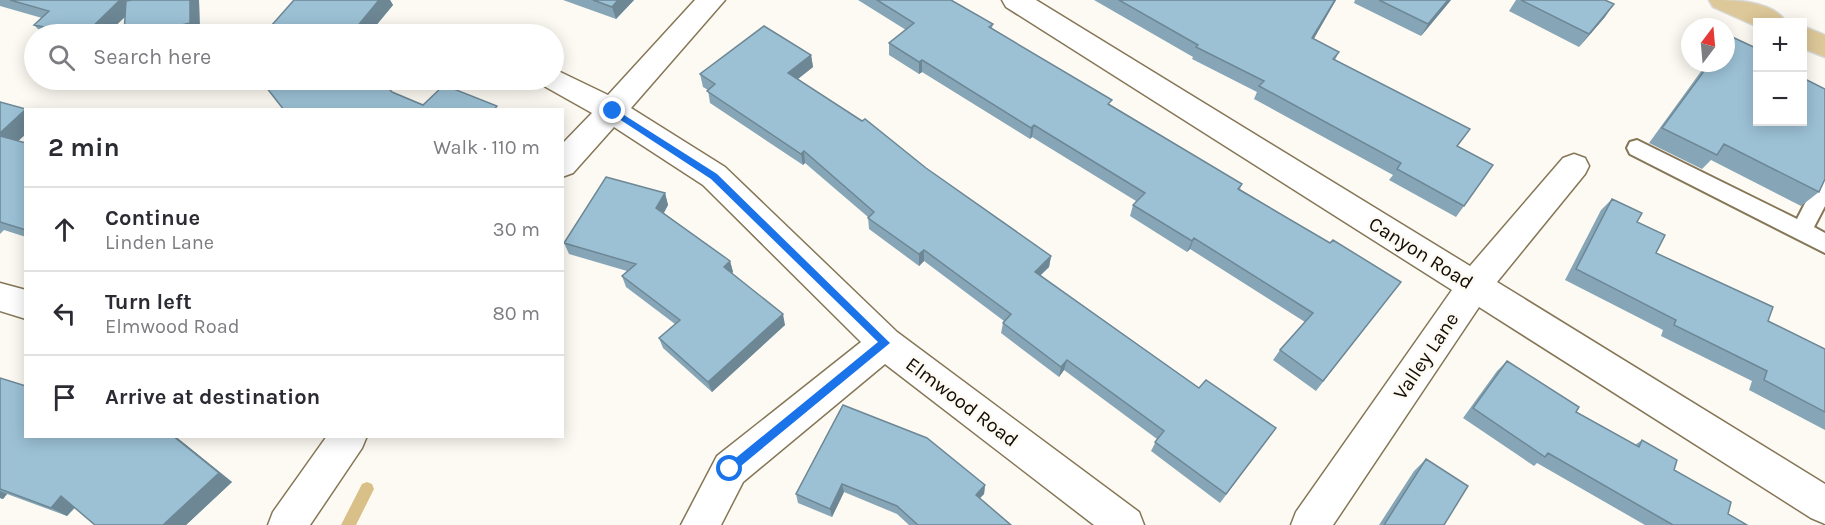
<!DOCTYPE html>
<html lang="en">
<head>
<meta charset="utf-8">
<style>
	body { margin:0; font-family:Karla,sans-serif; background:#f2f2f3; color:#2b2b33 }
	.controls { position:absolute; right:18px; top:18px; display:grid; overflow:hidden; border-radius:0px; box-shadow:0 3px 15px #0003 }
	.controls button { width:54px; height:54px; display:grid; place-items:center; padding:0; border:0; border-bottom:2px solid #e1e1e2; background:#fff; color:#2b2b33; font:30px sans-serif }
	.compass { position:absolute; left:1681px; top:18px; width:54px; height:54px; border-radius:50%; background:#fff; box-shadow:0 3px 15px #0003; rotate:16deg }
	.stop { position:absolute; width:18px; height:18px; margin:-14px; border:4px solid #1a73e8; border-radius:50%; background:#fff }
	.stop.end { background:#1a73e8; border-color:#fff; box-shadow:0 2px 6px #0008 }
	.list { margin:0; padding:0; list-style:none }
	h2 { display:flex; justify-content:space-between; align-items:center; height:78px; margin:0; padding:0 24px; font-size:26px }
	h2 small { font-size:20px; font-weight:400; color:#7c7c81 }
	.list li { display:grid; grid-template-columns:39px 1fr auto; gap:18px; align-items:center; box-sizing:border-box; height:84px; padding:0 24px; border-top:2px solid #e1e1e2 }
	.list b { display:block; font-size:22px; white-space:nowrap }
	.list p { margin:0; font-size:20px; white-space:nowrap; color:#7c7c81 }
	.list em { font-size:20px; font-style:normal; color:#7c7c81 }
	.icon { flex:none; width:33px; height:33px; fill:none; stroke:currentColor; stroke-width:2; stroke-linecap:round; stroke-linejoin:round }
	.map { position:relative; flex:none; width:1825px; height:525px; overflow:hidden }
	.search { position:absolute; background:#fff; box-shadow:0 3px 15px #0003; left:24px; top:24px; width:540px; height:66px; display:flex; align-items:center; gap:15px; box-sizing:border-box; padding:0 21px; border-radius:33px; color:#7c7c81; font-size:22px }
	.panel { position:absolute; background:#fff; box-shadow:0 3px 15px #0003; left:24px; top:108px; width:540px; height:330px; border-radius:0px }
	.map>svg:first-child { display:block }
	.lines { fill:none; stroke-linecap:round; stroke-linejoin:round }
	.stream { fill:#d9bf88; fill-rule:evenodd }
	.lane-casing { stroke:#857656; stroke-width:4 }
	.street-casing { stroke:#857656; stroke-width:3 }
	.primary-casing { stroke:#d9d8d7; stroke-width:3 }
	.lane { fill:#fff; fill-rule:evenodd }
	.street { fill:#fff; fill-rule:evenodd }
	.primary { fill:#ddc899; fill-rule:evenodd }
	.wall { fill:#86a6b7 }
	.shaded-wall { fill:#6d8795 }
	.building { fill:#9cc1d5; stroke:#6d8795; stroke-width:1.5 }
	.route { fill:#1a73e8 }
	.labels { text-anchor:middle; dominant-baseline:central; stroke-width:5; stroke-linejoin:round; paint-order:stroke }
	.street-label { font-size:20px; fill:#120c03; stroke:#fdfaf3 }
</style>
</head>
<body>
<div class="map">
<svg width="1825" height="525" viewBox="0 0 1825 525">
	<rect width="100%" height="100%" fill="#fdfaf3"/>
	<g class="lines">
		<path class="stream" d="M367 482 372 484 374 489 356 525H341L362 484Z"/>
		<defs>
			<path id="lane" d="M1637 140 1797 219 1817 180 1825 178V206L1814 227 1825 233V253L1630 154 1627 148 1630 142Z"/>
			<path id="street" d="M695 0H725L631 108 725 167 897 332 1139 512 1144 525H1094L885 364 743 482 721 525H681L717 456 861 342 703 185 614 127 573 173 562 177V144L592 113 544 86 540 80H554V69L608 95Z
				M1002 0H1036L1470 266 1563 158 1574 154 1585 158 1589 166 1585 174 1497 282 1825 484V524L1811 518 1479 307 1333 525H1291L1296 512 1452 290 1006 7Z
				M0 283 26 290V319L0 311Z
				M327 436H367L362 448 310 525H268L273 512Z"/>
			<path id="primary" d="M1709 0C1733 0 1772 0 1786 22H1758V27L1713 7Z
				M1802 26 1825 35V57L1802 48Z"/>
		</defs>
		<use href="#lane" class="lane-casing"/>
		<use href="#street" class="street-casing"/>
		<use href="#primary" class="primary-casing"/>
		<use href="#lane" class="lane"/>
		<use href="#street" class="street"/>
		<use href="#primary" class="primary"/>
	</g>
	<path class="wall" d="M0 0H127L128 1 132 0H199L200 34 125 17 107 34H43L34 25 42 18 0 6Z
		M294 0H390L393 5 369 34H277L271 26Z
		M563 0H634L616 19Z
		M858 0H951L993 24 992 28 1111 105 1242 184 1240 189 1330 243 1401 282 1316 391 1273 360 1280 350 1305 322 1190 249 1187 252 1130 216 1133 205 1136 201 1032 137 1030 139 922 72 919 74 889 55V43L906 30Z
		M1094 0H1336L1313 39 1339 52 1335 60 1457 147 1464 206 1456 217 1389 180 1393 175 1254 99 1257 92 1192 59 1193 57Z
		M1355 0H1451L1421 36 1354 3Z
		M1516 0H1605V17L1579 47 1509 11Z
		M1730 36 1758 122 1819 192 1801 206 1711 160 1702 169 1649 143 1707 63H1726V40Z
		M811 55 813 67 798 79 1051 256 1049 267 1041 275 1269 438 1220 503 1151 451 1157 439 1064 370 1059 377 1001 333 1003 323 1004 321 924 261 919 266 869 229 868 217 805 163 803 165 710 103 708 90 703 87 700 74Z
		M0 102 27 110H26V134L18 141 26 143V237L4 230 0 234Z
		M665 193 668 205 664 213 730 261 733 272 732 273 785 325 712 392 663 348 659 338 675 324 626 287 622 276 627 271 569 254 564 243Z
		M1612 199 1637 222 1656 253 1768 321 1825 349V430L1749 390 1752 381 1661 336 1663 330 1565 280 1601 210Z
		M1507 361 1576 412 1635 445 1642 440 1674 470 1728 514 1747 525H1645L1537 463 1534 466 1463 418 1497 371Z
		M0 378 26 436H175L232 482 186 525H95L75 508 67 516 7 494 3 499 0 498Z
		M843 405 985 485 984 494 980 498 1011 525H909L897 514 844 492 832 517 798 503 796 494Z
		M1426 459 1444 525H1379L1414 471Z"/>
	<path class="shaded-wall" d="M120 0H127L134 8 107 34H85Z
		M190 0H199L200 34H144Z
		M379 0H390L393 5 369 34H351Z
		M618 0H634L616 19 612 7Z
		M1335 0H1336L1307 51 1312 38Z
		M1448 0H1451L1421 36 1428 24Z
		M1614 4 1605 17 1579 47 1589 34Z
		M811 55 813 67 790 85 788 73Z
		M922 60V72L919 74V62Z
		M26 109V134L11 147 0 138V133Z
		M1034 125 1032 137 1030 139 1031 128Z
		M804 151 805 163 803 165 801 154Z
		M665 193 668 205 660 219 656 208Z
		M1194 238 1190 249 1187 252 1192 241Z
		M924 250V261L919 266V254Z
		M1051 256 1049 267 1033 282 1035 272Z
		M730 261 733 272 727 278 724 267Z
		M783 314 785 325 712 392 708 382Z
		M1067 360 1064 370 1059 377 1061 367Z
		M173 436H175L232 482 186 525H163Z
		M842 484 844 492 832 517 830 509Z
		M985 485 984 494 975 503 976 495Z
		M0 491 7 494 3 499 0 498Z
		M61 496 77 504 67 516 51 508Z"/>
	<path class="building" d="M10 0H120L85 34H78L34 25 49 11Z
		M132 0H190V23L144 34H124L126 1Z
		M294 0H379L351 34H313L271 26Z
		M593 0H618L612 7Z
		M877 0H951L993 24 989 27 1112 100 1108 104 1242 184 1238 189 1330 243 1333 240 1401 282 1323 381 1280 350 1313 313 1194 238 1192 241 1133 205 1145 193 1034 125 1031 128 922 60 919 62 889 43 914 23Z
		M1119 0H1335L1312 38 1339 52 1333 59 1470 129 1457 146 1493 165 1464 206 1397 169 1401 163 1259 86 1264 81 1196 47 1198 45Z
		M1379 0H1448L1428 24Z
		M1521 0H1605L1614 4 1589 34Z
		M764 26 811 55 788 73 862 121 865 119 926 168 1051 256 1035 272 1199 388 1206 380 1276 428 1226 494 1155 442 1164 431 1067 360 1061 367 1003 323 1011 314 924 250 919 254 868 218 874 212 804 151 801 154 707 91 715 84 700 74Z
		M1730 36 1758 49V122H1803V78L1825 89V179L1819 192 1724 144 1717 155 1662 128 1710 63H1726V41Z
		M280 80H381L392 92 423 105 444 85 497 106 494 110H284L266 87Z
		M0 102 26 109 0 133Z
		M0 136 26 143V230L0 222Z
		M606 177 665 193 656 208 730 261 724 267 783 314 708 382 659 338 680 320 622 276 636 264 564 243Z
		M1612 199 1642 213 1637 222 1665 235 1656 253 1773 307 1768 321 1825 349V412L1764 380 1767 371 1674 325 1676 320 1576 269Z
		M1507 361 1579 407 1576 412 1639 447 1642 440 1677 460 1674 470 1731 502 1728 514 1747 525H1673L1548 453 1545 457 1473 408Z
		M0 378 26 386V436H173L219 473 163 525H95L61 496 51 508 0 489Z
		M843 405 927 438 985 485 976 495 1011 525H918L897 506 842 484 830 509 796 494Z
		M1426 459 1468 486 1444 525H1384Z"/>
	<path class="route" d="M613 108 717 174 890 343 730 475 726 473V466L878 342 711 179 610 113V109Z"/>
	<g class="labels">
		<g class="street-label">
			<text transform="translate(1421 253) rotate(32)">Canyon Road</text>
			<text transform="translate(1426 356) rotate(-56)">Valley Lane</text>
			<text transform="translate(962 402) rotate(37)">Elmwood Road</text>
		</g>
	</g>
</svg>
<div class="controls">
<button>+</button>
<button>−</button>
</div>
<svg class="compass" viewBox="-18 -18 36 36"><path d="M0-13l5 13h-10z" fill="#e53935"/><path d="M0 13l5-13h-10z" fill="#7c7c81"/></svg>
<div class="stop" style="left:730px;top:469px"></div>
<div class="stop end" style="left:613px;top:111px"></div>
<div class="search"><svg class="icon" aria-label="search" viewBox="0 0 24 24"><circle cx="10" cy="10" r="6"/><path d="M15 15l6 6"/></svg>Search here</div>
<section class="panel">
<h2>2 min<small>Walk · 110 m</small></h2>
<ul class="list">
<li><svg class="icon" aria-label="ahead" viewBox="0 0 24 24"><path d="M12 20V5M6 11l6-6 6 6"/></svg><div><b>Continue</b><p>Linden Lane</p></div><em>30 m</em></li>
<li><svg class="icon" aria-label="left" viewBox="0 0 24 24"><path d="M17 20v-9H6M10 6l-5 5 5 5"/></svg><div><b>Turn left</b><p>Elmwood Road</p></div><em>80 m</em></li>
<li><svg class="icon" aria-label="arrive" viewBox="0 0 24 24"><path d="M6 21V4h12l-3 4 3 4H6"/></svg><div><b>Arrive at destination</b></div></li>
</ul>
</section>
</div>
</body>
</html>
